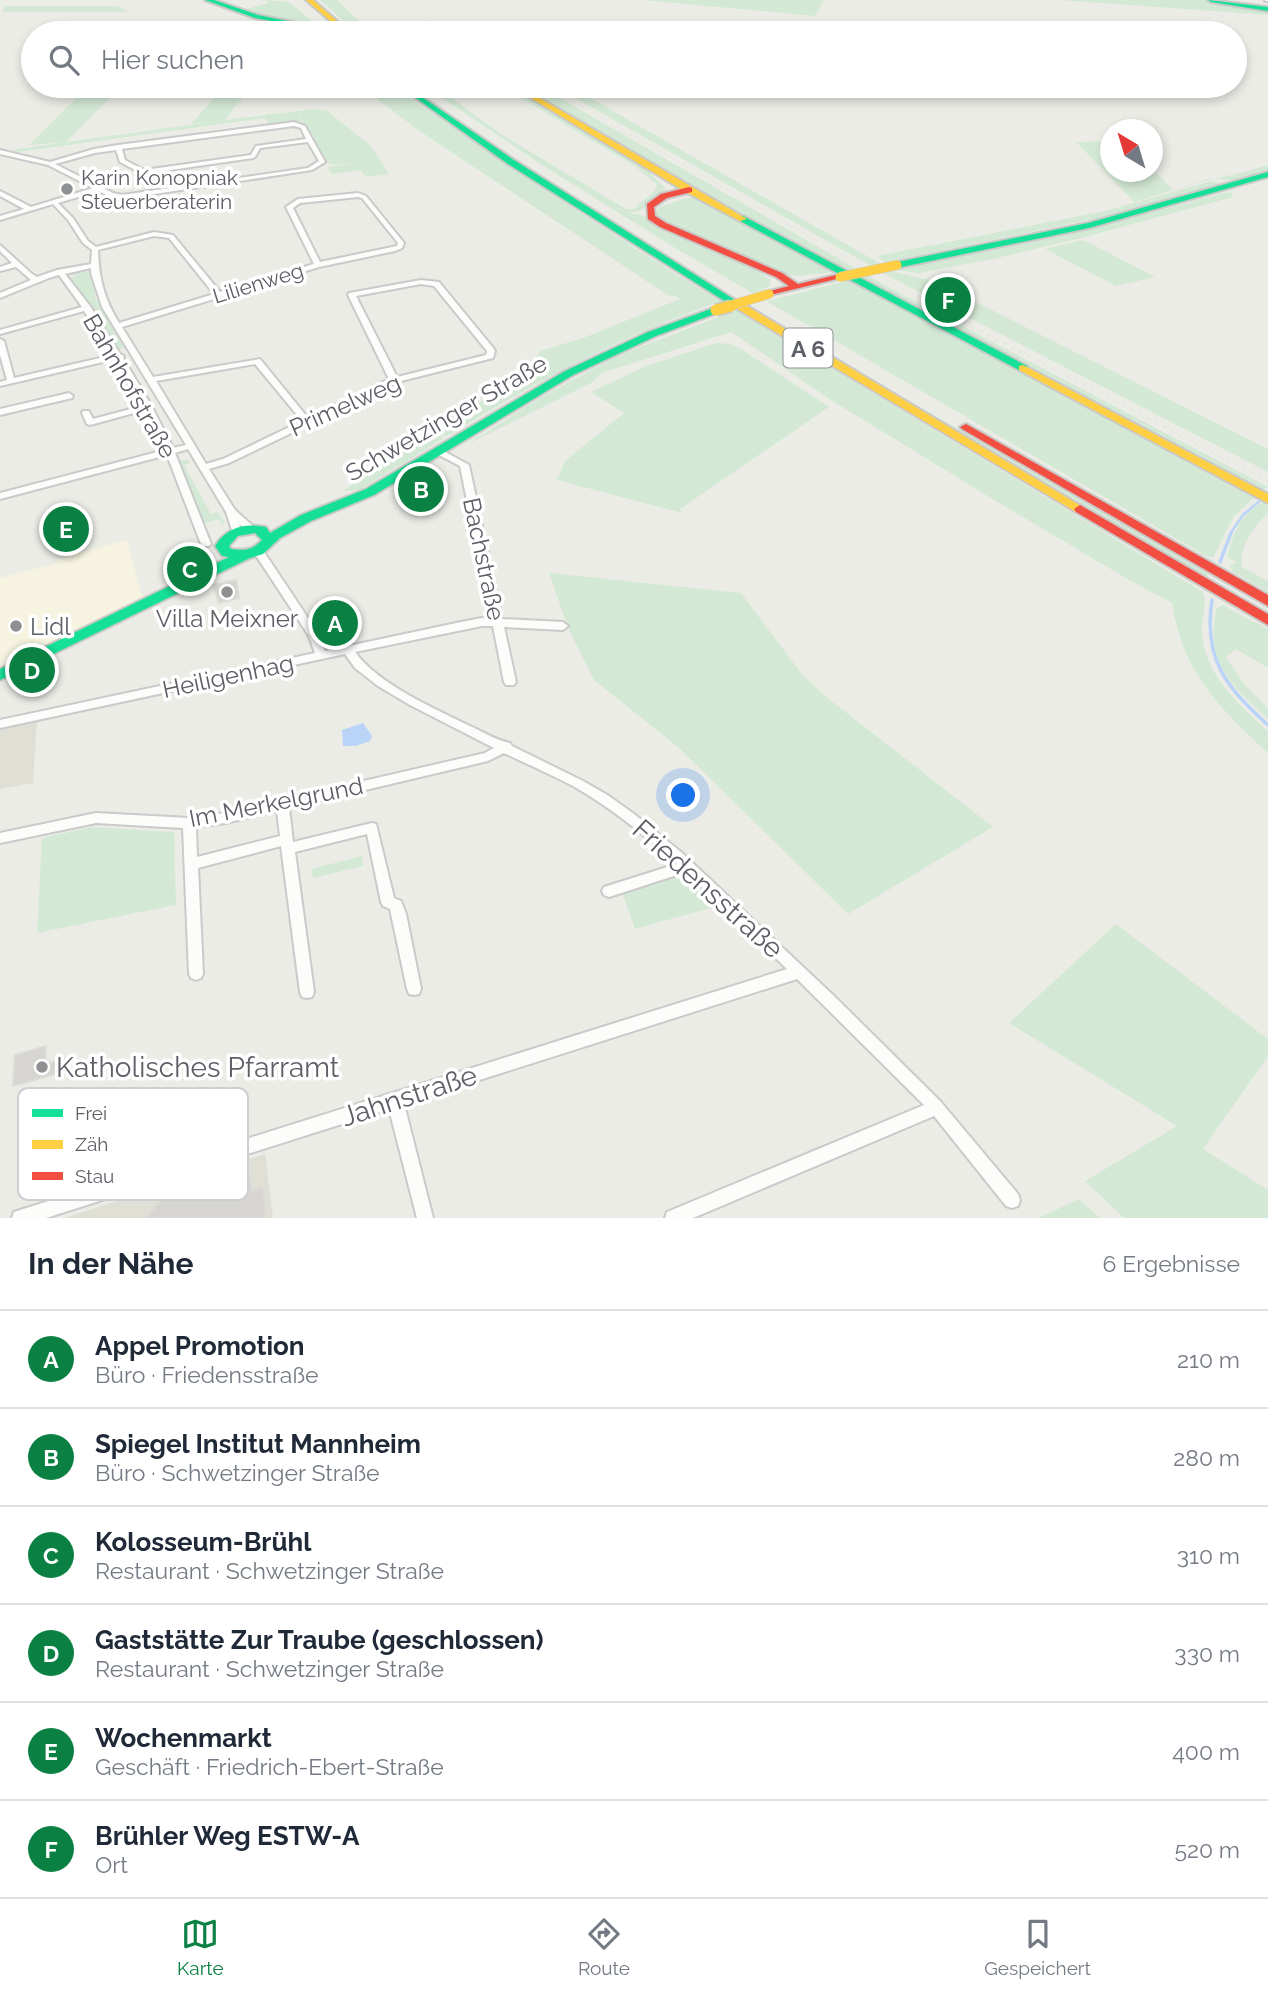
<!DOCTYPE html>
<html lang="de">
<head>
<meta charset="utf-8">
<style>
	body { margin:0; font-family:Raleway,sans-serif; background:#f6f6f7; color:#1f2937 }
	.compass { position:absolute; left:1100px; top:119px; width:63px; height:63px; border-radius:50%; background:#fff; box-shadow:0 4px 10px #0003; rotate:322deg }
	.you { position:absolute; left:684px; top:796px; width:24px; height:24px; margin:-18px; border:5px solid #fff; border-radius:50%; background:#1a73e8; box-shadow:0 0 0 10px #1a73e833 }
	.badge { display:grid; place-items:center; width:46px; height:46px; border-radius:50%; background:#0b8043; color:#fff; font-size:23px; font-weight:700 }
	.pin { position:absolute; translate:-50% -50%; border:4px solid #fff; box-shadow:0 2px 7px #0006 }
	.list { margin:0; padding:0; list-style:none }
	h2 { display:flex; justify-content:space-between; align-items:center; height:91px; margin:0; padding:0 28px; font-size:30px }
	h2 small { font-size:23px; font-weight:400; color:#747a83 }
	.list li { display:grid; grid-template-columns:46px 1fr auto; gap:21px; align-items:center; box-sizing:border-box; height:98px; padding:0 28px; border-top:2px solid #e0e1e3 }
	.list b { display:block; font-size:26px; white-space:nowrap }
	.list p { margin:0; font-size:23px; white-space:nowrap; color:#747a83 }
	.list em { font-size:23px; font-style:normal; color:#747a83 }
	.icon { flex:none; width:38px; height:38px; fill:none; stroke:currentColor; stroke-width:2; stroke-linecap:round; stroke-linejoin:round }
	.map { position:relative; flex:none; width:1268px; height:1218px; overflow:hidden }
	.search { position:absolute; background:#fff; box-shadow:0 4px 10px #0003; left:21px; right:21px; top:21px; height:77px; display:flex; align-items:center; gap:18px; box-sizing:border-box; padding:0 24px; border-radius:38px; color:#747a83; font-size:26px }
	.sheet { height:679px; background:#fff }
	nav { display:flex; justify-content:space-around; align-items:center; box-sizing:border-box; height:98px; border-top:2px solid #e0e1e3; background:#fff; font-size:19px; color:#747a83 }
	nav a { display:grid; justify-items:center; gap:4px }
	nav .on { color:#0b8043 }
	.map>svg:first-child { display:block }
	.commercial { fill:#f6f4e0 }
	.education { fill:#e0dfd6 }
	.green { fill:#d4e9d5 }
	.water { fill:#bad4f8 }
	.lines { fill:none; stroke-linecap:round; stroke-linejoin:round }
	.stream-far1 { stroke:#bad4f8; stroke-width:2.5 }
	.stream { stroke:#bad4f8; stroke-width:3.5 }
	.building { fill:#d6d5d2; stroke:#dcdbd6; stroke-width:2 }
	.secondary-tunnel { stroke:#c8c9c6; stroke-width:7; stroke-dasharray:7 3.5; stroke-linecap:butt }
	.street-casing { stroke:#c9cac9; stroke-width:4 }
	.fast-casing { stroke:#c9c9c8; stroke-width:4 }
	.slow-casing { stroke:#c9c9c8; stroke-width:4 }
	.jam-casing { stroke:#c9c9c8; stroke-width:4 }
	.street { fill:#fcfcfb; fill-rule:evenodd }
	.fast { fill:#16e098; fill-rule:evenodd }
	.slow { fill:#ffcf43; fill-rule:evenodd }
	.jam { fill:#f24e42; fill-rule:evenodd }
	.rail-far1 { stroke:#e3e4e3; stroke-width:2; stroke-dasharray:1 4.5; stroke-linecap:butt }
	.rail { stroke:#e3e4e3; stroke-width:2.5; stroke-dasharray:2 7; stroke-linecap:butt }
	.slow-bridge-far2-casing { stroke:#c9c9c8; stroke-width:9; stroke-linecap:butt }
	.slow-bridge-far1-casing { stroke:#c9c9c8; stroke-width:10; stroke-linecap:butt }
	.slow-bridge-casing { stroke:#c9c9c8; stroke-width:14; stroke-linecap:butt }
	.slow-bridge-far2 { stroke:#ffcf43; stroke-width:7 }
	.slow-bridge-far1 { stroke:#ffcf43; stroke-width:9 }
	.slow-bridge { stroke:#ffcf43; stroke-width:11 }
	.poi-dot { fill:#8e9092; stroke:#fff; stroke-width:2.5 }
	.labels { text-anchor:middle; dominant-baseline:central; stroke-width:7; stroke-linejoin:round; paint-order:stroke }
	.far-poi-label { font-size:21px; fill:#5c5f65; stroke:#fff; text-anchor:start }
	.far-street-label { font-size:21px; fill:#5c5f65; stroke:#fff }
	.shield { fill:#fff; stroke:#8d8f93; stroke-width:2 }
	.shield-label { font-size:23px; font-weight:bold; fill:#5c5f65 }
	.street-label { font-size:24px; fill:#5c5f65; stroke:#fff }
	.poi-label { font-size:24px; fill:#5c5f65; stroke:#fff }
	.near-street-label { font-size:28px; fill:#5c5f65; stroke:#fff }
	.near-poi-label { font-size:28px; fill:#5c5f65; stroke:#fff; text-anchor:start }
	.key { fill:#fff; stroke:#cecfd1; stroke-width:2 }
	.key-label { font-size:19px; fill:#5c5f65 }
</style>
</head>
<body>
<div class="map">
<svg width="1268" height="1218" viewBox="0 0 1268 1218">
	<rect width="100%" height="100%" fill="#ecece7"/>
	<path class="commercial" d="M127 540 141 593 145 598 0 668V578L58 563 57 559Z"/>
	<path class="education" d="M37 720 33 783 0 789V727Z
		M265 1154 273 1218H64Z"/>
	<path class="green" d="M212 0 243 10 269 3 265 0 289 2 318 26 253 15Z
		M320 0H337L366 28 384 33 356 32Z
		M642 0H824L815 16Z
		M1059 0H1205L1268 10V15Z
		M5 6H117L129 12H2Z
		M88 86H122L66 142 219 121 191 124 225 86H252L225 120 314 109 326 110 371 146 389 174 366 177 361 170 331 174 328 167 362 162 334 165 327 163 314 140 325 137 313 139 306 126 296 123 303 122 298 114 301 121 269 125 265 118 18 152 12 150 65 142 29 145Z
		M394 86 507 165 669 270 1203 592C1208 605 1201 619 1202 634 1205 674 1239 706 1268 731V753C1219 708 1182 671 1172 603L1131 581 1004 506 834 402 731 332 602 373 591 383 466 445 538 399 617 356 731 312 716 303C621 336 536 382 451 434L440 437 443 439 359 490 343 491 460 411 464 413 526 373 540 351 583 338 680 299 674 295 669 296 418 130 361 87Z
		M407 86H411C662 266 942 418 1208 574L1207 578 717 288 448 116Z
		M424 86H435L501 134 626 209H634L655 190 657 185 636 167 501 86H510L647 170 666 189 642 210 628 213 642 215 655 225 731 255 771 280 769 287 754 293 768 301 850 280 1254 498 1234 516 1213 558 1206 556 680 251 542 165Z
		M518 86H539L881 283 1268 487 1263 490 1250 486 653 167Z
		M554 86H567L578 91 895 272 929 280 950 289 936 297 949 305 967 299 974 301 1268 449V472L894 279Z
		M1110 141V172H1152L1153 169 1173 190C1205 180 1236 175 1268 165V170L1234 180 1208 179 1134 202 1076 142Z
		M1211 181 1220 184 1098 218 885 262 877 256 1105 211Z
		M1227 192 1232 193 1233 197 1081 238 993 259 919 273 897 270 1084 231Z
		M686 198H697L837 272 797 276 782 273 658 218 656 212 659 207Z
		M1083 240 1088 242 1155 277 1116 286 1045 249Z
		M84 271 90 273 96 299 124 348 118 350 68 278 80 275 66 276Z
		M716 343 731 344 741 349 829 407 680 509 682 513 557 480 565 461 624 413 591 392 644 367Z
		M177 459 189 461 190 463 184 465 211 514 218 512 225 523 222 524 219 519 205 523 206 528H202Z
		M1263 502 1268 505V513C1254 527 1239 546 1242 567L1268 581V592L1232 571 1229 564 1232 565 1236 562 1227 557C1233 534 1240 514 1263 502Z
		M549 573 741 593 801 673 825 696 993 827 848 914 678 747 594 680 569 630Z
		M1222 605 1268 629V668L1236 649 1226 657 1245 685 1268 708V719C1246 699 1218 675 1214 643 1212 632 1215 619 1216 609Z
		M92 827 174 832 176 905 37 933 42 838Z
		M362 856 363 866 313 878 311 869Z
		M681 873 714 907 635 929 623 895 628 887Z
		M1116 924 1268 1039V1056L1203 1149 1268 1190V1218H1124L1085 1181 1177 1126 1009 1023Z
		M1079 1199 1100 1218H1038Z"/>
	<path class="water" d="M363 723 372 736 370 741 356 746H343L342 730Z"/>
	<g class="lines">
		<path class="stream-far1" d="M1230 534 1243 515 1268 494"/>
		<path class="stream" d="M1220 562 1231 533
			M1212 600C1203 659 1226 687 1268 725"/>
	</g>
	<path class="building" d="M444 479 446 488 436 490 413 501 400 491 419 482Z
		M236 580 239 598 219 603 213 585Z
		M46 1046 45 1064 69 1058V1070L13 1086 15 1055Z
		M250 1178 252 1190 263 1187 266 1218H146L166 1193 204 1181V1192Z"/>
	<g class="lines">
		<path class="secondary-tunnel" d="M319 28 355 33"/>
		<defs>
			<path id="street" d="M1265 0H1268V1H1265Z
				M294 122 305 126 325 162 312 170 122 199 109 196 98 191 58 203 73 218 88 241 96 247 154 232 173 235 220 292 314 264 286 207 298 199 358 193 366 196 404 243 402 248 395 251 319 267 122 327 153 377 260 359 308 418 389 379 348 295 349 293 421 280 439 282 494 349 495 351 493 358 397 382 229 463 209 469 235 510 254 527 256 529 254 531H248L239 524 241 531 239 533H233L226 512 188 449 175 453 211 544 209 546H203L201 544 167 455 0 499V493L165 450 145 410 90 425 87 424 82 413 83 411H89L93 419 142 406 116 359 0 386V382L7 380 0 355V339L4 341 14 378 113 355 84 311 0 334V330L82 307 59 275 49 278 0 298V293L31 280 16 267 0 271V267L12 263 0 251V245L32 274 37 277 57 270 91 264 92 250 83 243 68 220 53 204 0 220V216L24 209 0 196V191L31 207 93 188 48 165 0 154V150L50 162 94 149 118 145ZM294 126 301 128 306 139 256 146 251 155 144 170 125 160 122 149ZM308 142 319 161 308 168 122 195 113 193 55 164 95 153 116 150 120 162 143 174 253 158 255 157 260 148ZM358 197 362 198 398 243 397 246 320 262 293 208 300 203ZM154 236 169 238 214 294 119 323C104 298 99 279 98 250ZM91 268V273L102 307 186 445 173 448 150 403 123 358 124 356 120 354 90 306 65 274ZM421 284 434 286 487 351 486 355 397 377 356 296ZM255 364 302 421 223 459 206 464 156 381Z
				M69 393 73 396 72 398 0 415V409Z
				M438 448 469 465 502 619 563 622 568 626 563 630 504 627 516 682 514 685H506L504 682 493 626H482L355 652C378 684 435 709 470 726 483 732 496 740 510 743L512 746 583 781 609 796 634 814 681 852 834 996 940 1101 1018 1194 1020 1200 1018 1206 1012 1208 1006 1206 934 1116 693 1218H665L667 1212 924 1105 797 979 404 1104 433 1218H417L389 1109 46 1218H12L14 1212 20 1210 787 969 686 872 609 897 604 895 602 891 604 887 677 864C645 835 610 807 573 786 550 774 527 764 504 753L488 761 289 808 293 842 372 823 376 824 394 898 401 901 406 914 421 989 419 994 414 995 409 994 407 989 390 909 383 906 381 902 367 834 295 852 314 992 312 997 307 998 302 997 300 992 281 846 198 868 203 974 201 978 196 980 191 978 189 974 183 828 96 823 0 843V833L96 813 189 818 225 813 485 753 494 748 410 705 378 686 355 668 345 654 0 728V720L315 653 309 636 253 551 258 548 262 549 318 633 325 651 461 622 482 618 491 619 460 466 435 453 434 451ZM277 811 280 836 197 857 196 827 225 823Z"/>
			<path id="fast" d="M205 0H214L258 15 322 28 319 30 255 18Z
				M1208 0 1268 7V11L1211 2Z
				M399 86H406L514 160 743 305 734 307 508 164Z
				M1268 172V177L1089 228 897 268 892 265 897 262 1088 223Z
				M743 216 1027 366 1028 368 1027 370H1019L740 221 739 219Z
				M716 307 720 308V312L656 336 573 375 374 495 311 521 280 538 263 554 250 558 0 680V669L229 557 222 556 215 546C227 527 245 523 266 527L270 533 301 515 366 489 565 371 648 332ZM255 533 262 540C252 550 245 551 231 549L229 546 238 536Z"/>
			<path id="slow" d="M306 0H313L345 28V30H341Z
				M511 86H519L747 219 740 221 686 192Z
				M734 303H742L1086 509 1084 512H1076L734 307Z
				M1023 365 1268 494V503L1019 370V366Z"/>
			<path id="jam" d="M689 187 692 188V192L667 198 654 207 655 216 666 223 782 273 798 284 840 274 845 277 766 296V292L789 286 776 277 660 227 648 219 647 204 661 194Z
				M966 424 1268 595V606L962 429 960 427Z
				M1080 505 1268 614V625L1076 512 1074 509Z"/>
		</defs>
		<use href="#street" class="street-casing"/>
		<use href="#fast" class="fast-casing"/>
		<use href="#slow" class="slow-casing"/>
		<use href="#jam" class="jam-casing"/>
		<use href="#street" class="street"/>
		<use href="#fast" class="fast"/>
		<use href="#slow" class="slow"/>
		<use href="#jam" class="jam"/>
		<path class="rail-far1" d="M401 0 458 33
			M544 86 935 307"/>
		<path class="rail" d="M932 306 1268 481"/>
		<defs>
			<path id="slow-bridge-far2" d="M328 27 333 32"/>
			<path id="slow-bridge-far1" d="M840 277 897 265
				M725 307 769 294"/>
			<path id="slow-bridge" d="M716 310 731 306"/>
		</defs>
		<use href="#slow-bridge-far2" class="slow-bridge-far2-casing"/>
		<use href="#slow-bridge-far1" class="slow-bridge-far1-casing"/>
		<use href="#slow-bridge" class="slow-bridge-casing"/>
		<use href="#slow-bridge-far2" class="slow-bridge-far2"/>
		<use href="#slow-bridge-far1" class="slow-bridge-far1"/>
		<use href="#slow-bridge" class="slow-bridge"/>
	</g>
	<g class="poi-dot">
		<circle cx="67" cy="189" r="7"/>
		<circle cx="227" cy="592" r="7"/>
		<circle cx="16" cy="626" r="7"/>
		<circle cx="42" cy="1067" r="7"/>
	</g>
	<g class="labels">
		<g class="far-poi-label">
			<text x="81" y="177">Karin Konopniak<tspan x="81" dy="24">Steuerberaterin</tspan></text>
		</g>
		<g class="far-street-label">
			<text transform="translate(258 283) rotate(-17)">Lilienweg</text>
		</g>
		<rect class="shield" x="783.5" y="328.5" width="49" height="39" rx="5"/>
		<g class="shield-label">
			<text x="808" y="348">A 6</text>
		</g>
		<g class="street-label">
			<text transform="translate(130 386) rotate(60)">Bahnhofstraße</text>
			<text transform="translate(345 405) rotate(-24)">Primelweg</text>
			<text transform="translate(446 418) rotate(-30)">Schwetzinger Straße</text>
			<text transform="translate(484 559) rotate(78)">Bachstraße</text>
			<text transform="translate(228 676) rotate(-12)">Heiligenhag</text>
			<text transform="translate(276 802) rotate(-11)">Im Merkelgrund</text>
		</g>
		<g class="poi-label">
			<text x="227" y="618">Villa Meixner</text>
			<text x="30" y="626" text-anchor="start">Lidl</text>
		</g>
		<g class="near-street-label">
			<text transform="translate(708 889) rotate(42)">Friedensstraße</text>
			<text transform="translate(409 1096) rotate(-18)">Jahnstraße</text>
		</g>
		<g class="near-poi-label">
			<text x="56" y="1067">Katholisches Pfarramt</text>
		</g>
	</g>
	<rect x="18" y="1088" width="230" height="112" rx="10" class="key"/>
	<rect x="32" y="1109" width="31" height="8" fill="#16e098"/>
	<rect x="32" y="1140" width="31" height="9" fill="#ffcf43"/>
	<rect x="32" y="1172" width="31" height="8" fill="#f24e42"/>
	<g class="key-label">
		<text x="75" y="1120">Frei</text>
		<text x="75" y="1151">Zäh</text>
		<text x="75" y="1183">Stau</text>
	</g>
</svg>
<svg class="compass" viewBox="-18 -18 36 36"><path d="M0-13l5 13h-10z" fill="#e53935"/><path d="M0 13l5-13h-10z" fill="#747a83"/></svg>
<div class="you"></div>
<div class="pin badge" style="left:335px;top:623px">A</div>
<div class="pin badge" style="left:421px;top:489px">B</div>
<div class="pin badge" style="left:190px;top:569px">C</div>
<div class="pin badge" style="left:32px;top:670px">D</div>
<div class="pin badge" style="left:66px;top:529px">E</div>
<div class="pin badge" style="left:948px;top:300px">F</div>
<div class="search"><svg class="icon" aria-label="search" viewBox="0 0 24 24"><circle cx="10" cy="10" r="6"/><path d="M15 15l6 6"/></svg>Hier suchen</div>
</div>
<section class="sheet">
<h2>In der Nähe<small>6 Ergebnisse</small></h2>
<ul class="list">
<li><span class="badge">A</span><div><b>Appel Promotion</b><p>Büro · Friedensstraße</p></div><em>210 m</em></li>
<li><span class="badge">B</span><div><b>Spiegel Institut Mannheim</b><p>Büro · Schwetzinger Straße</p></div><em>280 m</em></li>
<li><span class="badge">C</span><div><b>Kolosseum-Brühl</b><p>Restaurant · Schwetzinger Straße</p></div><em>310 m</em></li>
<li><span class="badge">D</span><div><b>Gaststätte Zur Traube (geschlossen)</b><p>Restaurant · Schwetzinger Straße</p></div><em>330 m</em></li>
<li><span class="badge">E</span><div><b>Wochenmarkt</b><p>Geschäft · Friedrich-Ebert-Straße</p></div><em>400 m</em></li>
<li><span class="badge">F</span><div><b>Brühler Weg ESTW-A</b><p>Ort</p></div><em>520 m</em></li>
</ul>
</section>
<nav>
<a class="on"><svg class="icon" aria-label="map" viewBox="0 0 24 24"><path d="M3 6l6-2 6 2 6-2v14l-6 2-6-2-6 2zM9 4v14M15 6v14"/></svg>Karte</a>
<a><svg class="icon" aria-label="directions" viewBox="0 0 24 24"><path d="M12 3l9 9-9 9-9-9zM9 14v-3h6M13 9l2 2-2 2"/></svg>Route</a>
<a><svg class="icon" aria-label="saved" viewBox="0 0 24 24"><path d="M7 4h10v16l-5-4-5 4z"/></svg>Gespeichert</a>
</nav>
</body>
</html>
